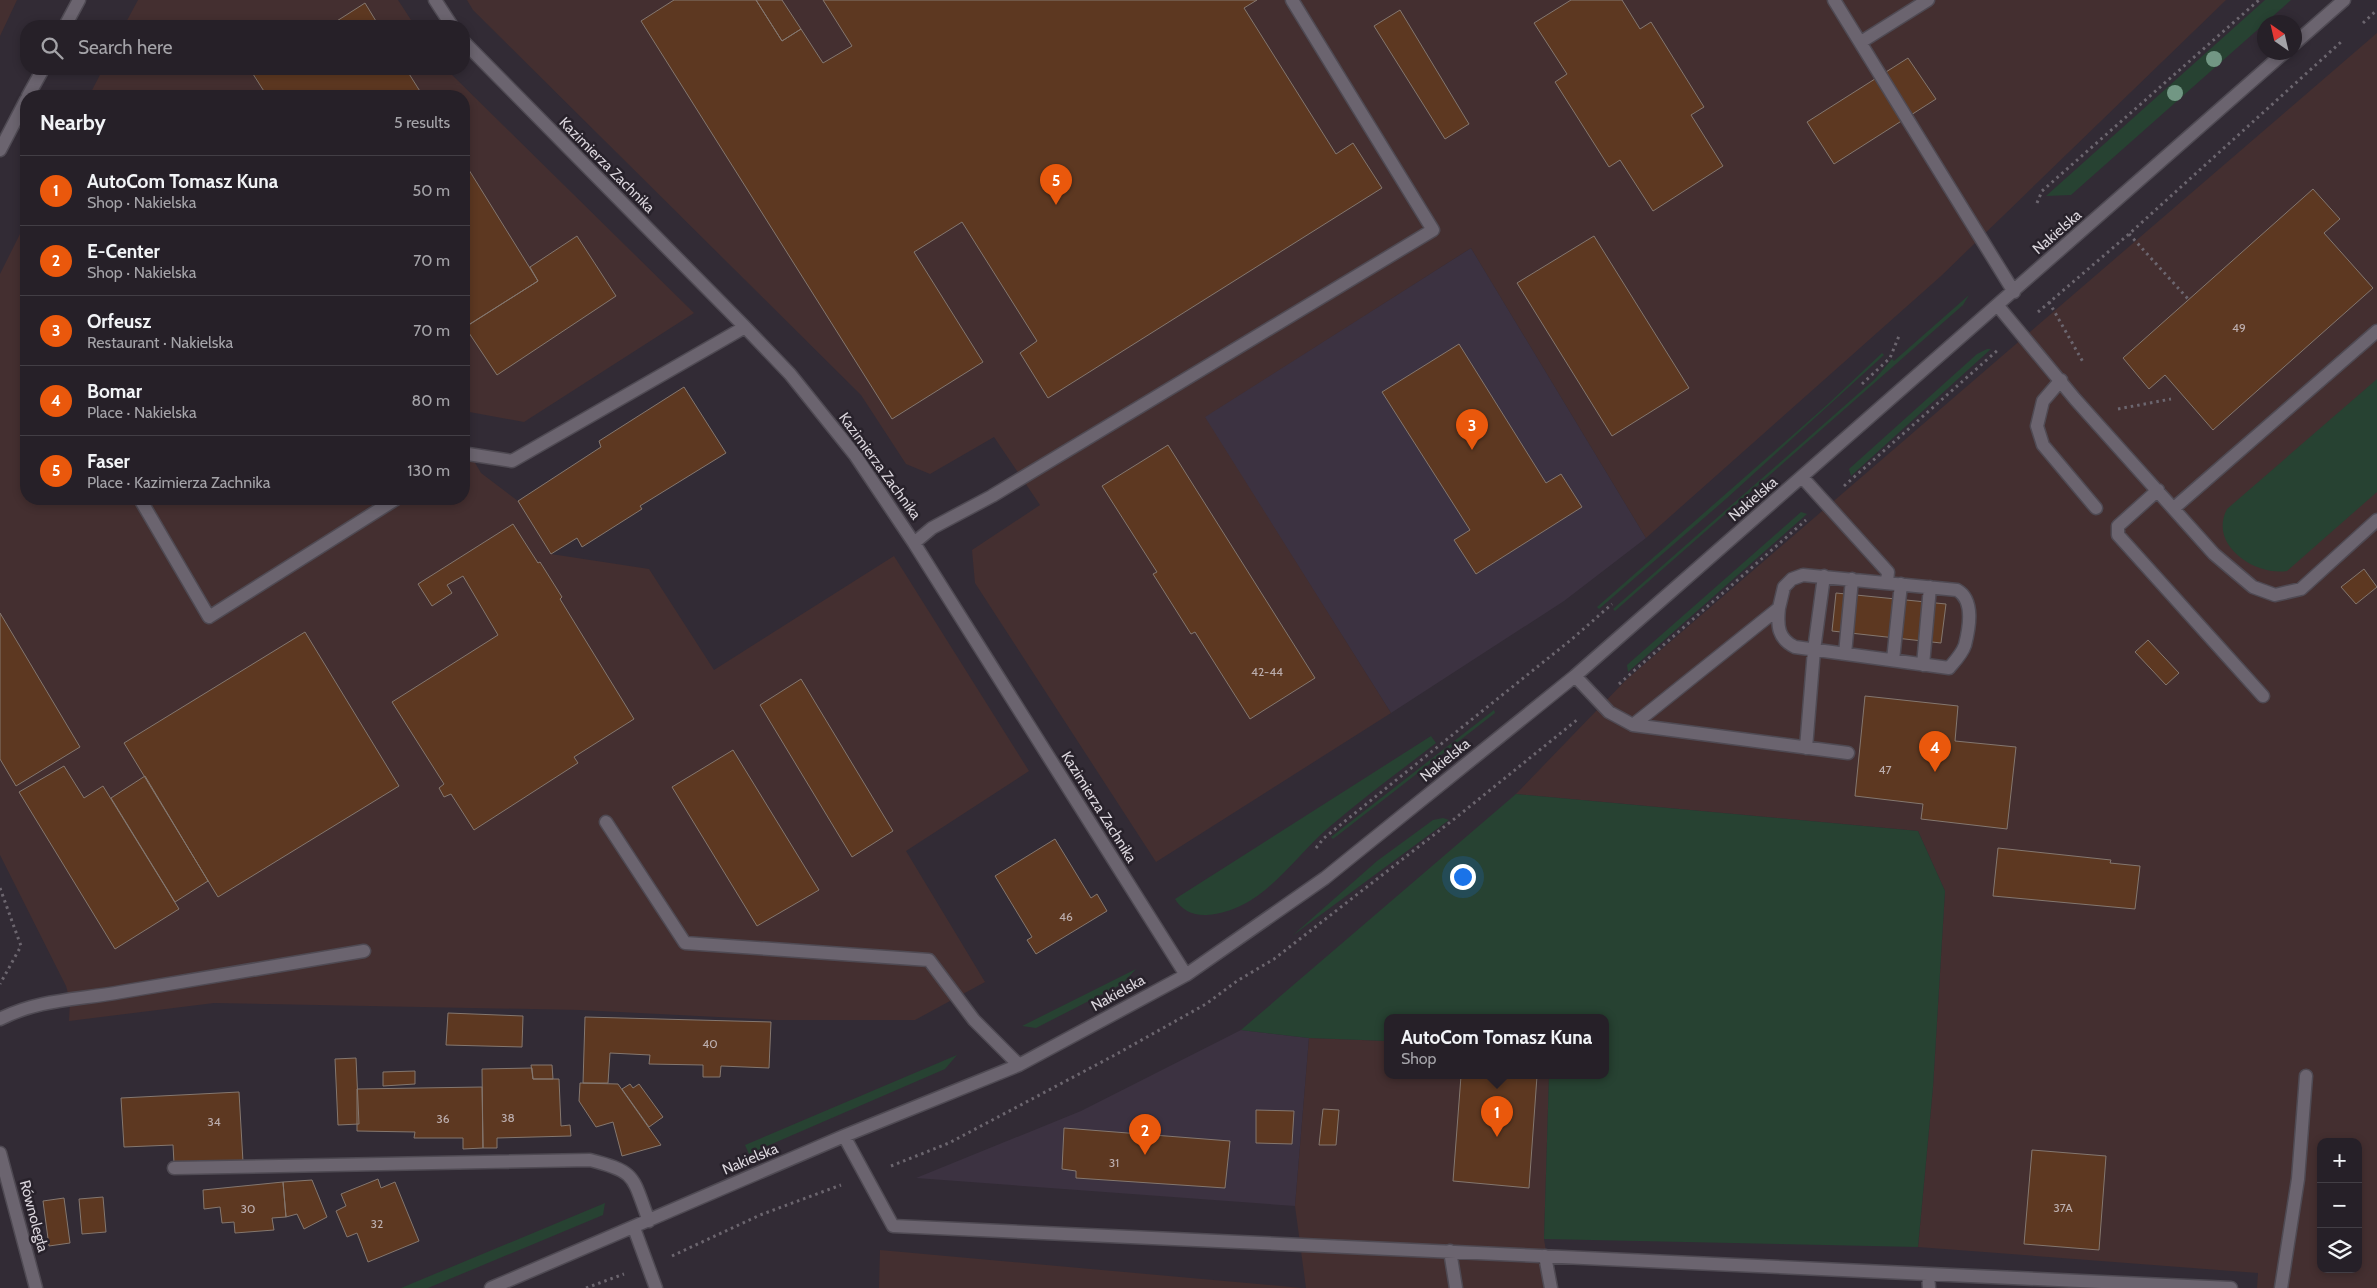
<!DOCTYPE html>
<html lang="en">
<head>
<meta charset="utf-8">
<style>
	body { margin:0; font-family:Cabin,sans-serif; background:#322d34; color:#f1f3f6 }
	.controls { position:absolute; right:15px; bottom:15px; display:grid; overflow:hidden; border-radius:10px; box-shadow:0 2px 8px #0003 }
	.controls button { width:45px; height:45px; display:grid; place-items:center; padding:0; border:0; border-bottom:1px solid #423e45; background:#262028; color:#f1f3f6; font:25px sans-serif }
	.compass { position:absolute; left:2257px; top:15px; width:45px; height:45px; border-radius:50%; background:#262028; box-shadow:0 2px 8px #0003; rotate:326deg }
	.you { position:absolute; left:1462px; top:876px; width:18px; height:18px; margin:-12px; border:4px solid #fff; border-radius:50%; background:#1a73e8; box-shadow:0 0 0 8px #1a73e833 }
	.badge { display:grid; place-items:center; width:32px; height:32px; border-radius:50%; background:#ea580c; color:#fff; font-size:16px; font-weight:700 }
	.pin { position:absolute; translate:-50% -41px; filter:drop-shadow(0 1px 2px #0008) }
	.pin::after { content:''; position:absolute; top:26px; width:18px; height:15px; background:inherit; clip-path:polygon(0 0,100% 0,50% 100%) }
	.popup { position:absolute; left:1384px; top:1014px; width:225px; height:65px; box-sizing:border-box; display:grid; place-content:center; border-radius:10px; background:#262028; filter:drop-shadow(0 1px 4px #0005); font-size:16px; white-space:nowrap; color:#a4a3a8 }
	.popup b { font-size:19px; color:#f1f3f6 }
	.popup::after { content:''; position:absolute; left:50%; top:100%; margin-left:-10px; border:10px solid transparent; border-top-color:#262028 }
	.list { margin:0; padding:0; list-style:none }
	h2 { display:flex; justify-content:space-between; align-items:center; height:65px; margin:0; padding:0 20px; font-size:21px }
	h2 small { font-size:16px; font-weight:400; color:#a4a3a8 }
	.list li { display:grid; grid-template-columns:32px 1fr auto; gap:15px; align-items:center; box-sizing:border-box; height:70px; padding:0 20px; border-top:1px solid #423e45 }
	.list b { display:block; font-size:19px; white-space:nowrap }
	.list p { margin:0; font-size:16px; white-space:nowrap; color:#a4a3a8 }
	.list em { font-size:16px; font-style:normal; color:#a4a3a8 }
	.icon { flex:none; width:28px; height:28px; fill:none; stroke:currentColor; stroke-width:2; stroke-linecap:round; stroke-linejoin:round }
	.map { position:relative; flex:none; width:2377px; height:1288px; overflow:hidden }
	.search { position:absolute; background:#262028; box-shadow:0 2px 8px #0003; left:20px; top:20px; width:450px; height:55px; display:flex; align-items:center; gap:12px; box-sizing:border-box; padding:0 18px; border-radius:20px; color:#a4a3a8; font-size:19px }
	.panel { position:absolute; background:#262028; box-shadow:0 2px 8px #0003; left:20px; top:90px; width:450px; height:415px; border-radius:20px }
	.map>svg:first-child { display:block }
	.built { fill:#3c3241 }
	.industrial { fill:#442f30; fill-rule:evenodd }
	.green { fill:#274232 }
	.building { fill:#5d3821; stroke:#84776f }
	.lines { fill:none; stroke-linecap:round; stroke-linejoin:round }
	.minor-casing { stroke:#4f4a53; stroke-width:15 }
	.path { stroke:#6c666f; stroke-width:3; stroke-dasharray:2.5 4; stroke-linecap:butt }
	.minor { stroke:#6b646f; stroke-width:12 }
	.tree { fill:#729784 }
	.labels { text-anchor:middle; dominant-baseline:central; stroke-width:5; stroke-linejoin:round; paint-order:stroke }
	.number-label { font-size:12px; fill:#bcaeae }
	.street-label { font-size:15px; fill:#dbd6dd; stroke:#28222b }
</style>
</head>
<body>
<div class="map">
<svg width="2377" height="1288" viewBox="0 0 2377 1288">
	<rect width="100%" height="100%" fill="#322b35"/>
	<path class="built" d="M1471 248 1646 538 1564 601 1391 713 1204 417Z
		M1241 1030 1309 1038 1295 1206 916 1178 1081 1111Z"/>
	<path class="industrial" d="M0 0H17L0 36Z
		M138 0H398L415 26H124Z
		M467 0H2226L1941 276 1646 538 1471 248 1205 417 1391 713 1156 862 975 583 972 550 1040 505 994 437 930 474 906 464 861 395 473 10Z
		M2377 33V1288H2257L2258 1273 1918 1247 1933 1087 1945 891 1918 831 1516 794 1626 680ZM2321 1142H2358V1269H2321Z
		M103 69H446L694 313 524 422 464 411V96H89Z
		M26 222V499H464V444L481 473 518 501 551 554 649 569 714 670 894 556 1029 771 906 851 985 982 915 1020H777L580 1010 214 1003 69 1021 70 1001 66 986 0 855V274Z
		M1309 1038 1388 1041V1076H1549L1544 1239 1552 1288H1306L1295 1206Z
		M880 1250 1302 1288H879Z"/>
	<path class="green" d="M2265 0H2291L2071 195 2046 196Z
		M1969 295 1963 305 1615 611 1613 609 1875 379 1892 359 1894 361Z
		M1987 349H1991L1851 476 1849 469 1977 354Z
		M1882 353 1884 355 1727 498 1599 609 1597 607 1828 404Z
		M2377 379V492L2287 571C2255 576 2208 545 2227 509Z
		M1801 512 1807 514 1628 672 1627 665Z
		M1494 710 1495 713 1333 839 1331 837Z
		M1431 736 1436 743C1400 771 1363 798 1328 828 1290 861 1262 911 1207 915 1194 916 1181 910 1175 899Z
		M1516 794 1918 831 1945 891 1933 1087 1918 1247 1544 1239 1549 1076H1606V1018H1388V1041L1309 1038 1241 1030Z
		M1443 818 1449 820 1292 936 1377 861 1433 820Z
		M1136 969 1122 984 1036 1028 1022 1026Z
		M957 1055 945 1069 749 1154 745 1145Z
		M605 1203 603 1215 428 1288H401Z"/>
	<path class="building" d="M674 0H756L782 41 801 29 823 63 852 46 823 0H1257L1244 8 1336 154 1353 143 1382 188 1048 398 1020 353 1037 341 962 222 914 252 983 362 892 419 641 21Z
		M756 0H782L801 29 782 41Z
		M1571 0H1622L1640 29 1651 22 1704 107 1691 115 1723 166 1653 211 1620 160 1609 167 1555 82 1567 74 1534 23Z
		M365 3 379 26H329Z
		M1400 10 1469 124 1445 139 1374 26Z
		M1908 58 1936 99 1834 164 1807 122Z
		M261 69H406L423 96H267L253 74Z
		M464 162 538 281 464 328Z
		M2313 189 2340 219 2324 233 2373 288 2213 430 2165 375 2149 389 2123 358Z
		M577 236 616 296 497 375 465 327 538 281 530 267Z
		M1594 236 1689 388 1612 436 1517 283Z
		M1459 344 1546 483 1561 474 1582 507 1476 574 1454 540 1470 530 1382 392Z
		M684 387 726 453 640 506 642 509 582 547 577 538 551 554 518 501 601 447 599 441Z
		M1168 445 1315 678 1250 719 1195 632 1191 634 1153 574 1157 572 1102 486Z
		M513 524 538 563 540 562 562 597 560 599 634 719 574 757 578 763 474 830 451 794 444 797 439 788 444 784 392 702 498 635 463 576 447 585 452 593 432 606 418 584Z
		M2364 569 2377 587 2356 604 2341 587Z
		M1836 593 1946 604 1941 643 1832 631Z
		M0 613 80 747 16 786 0 759Z
		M305 632 399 786 218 897 124 743Z
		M2148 640 2179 673 2166 685 2135 652Z
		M801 679 893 831 852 857 760 705Z
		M1865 696 1958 706 1955 741 2016 747 2007 829 1921 819 1923 804 1855 796Z
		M733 750 819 890 757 926 672 787Z
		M64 766 84 798 103 786 179 909 115 949 19 792Z
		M145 776 208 881 175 902 111 798Z
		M1055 839 1091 898 1097 894 1107 911 1036 954 1027 940 1032 937 995 876Z
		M1998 848 2111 860 2110 863 2140 866 2135 909 1993 896Z
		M448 1013 523 1016 522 1047 446 1045Z
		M585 1017 771 1022 769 1068 721 1066 720 1077H703V1065L649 1064 650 1055 610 1053 608 1083H583Z
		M356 1058 359 1124 338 1125 335 1059Z
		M531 1065H552L553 1079H533Z
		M532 1068 533 1079H559L561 1126 570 1125 571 1136 497 1138V1148H483L482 1069Z
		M415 1071V1084L383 1086V1072Z
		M1461 1076H1537L1529 1188 1453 1181Z
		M580 1083 618 1084 661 1145 622 1156 613 1122 596 1127 579 1101Z
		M630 1084 633 1088 639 1084 663 1117 649 1127 622 1089Z
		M482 1087 483 1148 463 1149V1138H414L415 1132 357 1131V1089Z
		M239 1092 243 1162 174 1163 173 1145 124 1147 121 1098Z
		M1323 1109 1339 1110 1336 1145H1319Z
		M1256 1110 1294 1111 1292 1144 1256 1143Z
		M1064 1128 1230 1141 1225 1188 1076 1178V1171L1062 1169Z
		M2032 1150 2106 1156 2099 1250 2024 1244Z
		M378 1179 381 1188 395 1182 419 1241 368 1262 357 1233 347 1237 336 1211 346 1206 341 1194Z
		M312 1180 327 1217 304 1229 297 1214 286 1217 283 1182Z
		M283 1182 286 1217 272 1218 274 1230 235 1233 234 1222 222 1223 220 1207 204 1209 203 1190Z
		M103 1197 106 1232 82 1234 79 1199Z
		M64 1198 70 1243 49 1246 43 1201Z"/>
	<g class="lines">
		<defs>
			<path id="minor" d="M435 0 452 26
				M1834 0 2014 292
				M65 26 79 0
				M464 42 745 327 790 374 855 455 914 543 1186 975
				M1861 42 1928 0
				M2294 44 2344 0
				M28 96 43 69
				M0 150 26 100
				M1998 306 2075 399 2214 554 2253 587 2275 595 2301 589 2377 520
				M2061 380 2043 401 2037 426 2043 445 2096 508
				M464 456 468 454 512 461 745 327
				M1802 477 1888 572 1887 582
				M2158 490 2118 526V535L2263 696
				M140 499 209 617 396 499
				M2174 508 2377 331
				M914 543 932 528 992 496 1433 230 1292 0
				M1845 654 1852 579
				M1893 660 1901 584
				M1923 665 1930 587
				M1575 676 1609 712 1633 725 1848 753
				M1633 725 1779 608 1784 587 1792 579 1803 575 1957 590C1975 600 1969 629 1965 645 1962 654 1955 661 1949 668L1795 647C1778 639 1777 626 1779 608
				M1806 748 1814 650 1824 576
				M606 822 685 943 929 960 974 1020 1019 1065
				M0 1019C39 999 78 1000 121 992 202 979 283 965 364 951
				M844 1136 893 1226 2231 1288
				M0 1153 36 1288
				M174 1168 590 1160C638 1172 632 1177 649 1221
				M634 1228 656 1288
				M1450 1251 1456 1288
				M1545 1256 1551 1288
				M1928 1274 1929 1288
				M491 1288 844 1136 1019 1065 1186 975 1325 878 1575 676 2285 52
				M2281 1288 2298 1179 2306 1076"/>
		</defs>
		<use href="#minor" class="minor-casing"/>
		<path class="path" d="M2363 23 2377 10
			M2037 203 2042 191 2259 0
			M2129 234 2189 300
			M2049 302 2083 362
			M2038 312 2129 234 2341 42
			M1862 384 1890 358 1899 336
			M2118 409 2171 399
			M1844 486 1999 349
			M1619 684 1806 520
			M1316 848 1324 838 1572 639 1612 604
			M0 888 21 946 0 984
			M891 1166 949 1143 1113 1056 1206 1004 1237 981 1274 959 1453 820 1578 719
			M672 1256 760 1215 841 1185
			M586 1288 624 1274"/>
		<use href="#minor" class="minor"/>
	</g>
	<g class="tree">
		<circle cx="2214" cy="59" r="8"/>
		<circle cx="2175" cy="93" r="8"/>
	</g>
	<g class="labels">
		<g class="number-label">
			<text x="2239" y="327">49</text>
			<text x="1267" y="671">42-44</text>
			<text x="1885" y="769">47</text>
			<text x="1066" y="916">46</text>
			<text x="710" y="1043">40</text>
			<text x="508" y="1117">38</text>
			<text x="443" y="1118">36</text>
			<text x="214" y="1121">34</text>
			<text x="1114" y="1162">31</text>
			<text x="2063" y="1207">37A</text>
			<text x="248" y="1208">30</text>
			<text x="377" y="1223">32</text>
		</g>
		<g class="street-label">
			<text transform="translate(607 165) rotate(45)">Kazimierza Zachnika</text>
			<text transform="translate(2057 232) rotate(-41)">Nakielska</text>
			<text transform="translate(880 466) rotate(54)">Kazimierza Zachnika</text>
			<text transform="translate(1753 499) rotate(-41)">Nakielska</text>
			<text transform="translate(1445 760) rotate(-39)">Nakielska</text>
			<text transform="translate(1099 807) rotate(58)">Kazimierza Zachnika</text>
			<text transform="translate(1118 993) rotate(-29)">Nakielska</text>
			<text transform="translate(750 1159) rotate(-23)">Nakielska</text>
			<text transform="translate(34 1216) rotate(75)">Równoległa</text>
		</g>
	</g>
</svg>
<div class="controls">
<button>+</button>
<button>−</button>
<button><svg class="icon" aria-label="layers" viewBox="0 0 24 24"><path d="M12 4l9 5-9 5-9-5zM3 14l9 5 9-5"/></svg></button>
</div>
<svg class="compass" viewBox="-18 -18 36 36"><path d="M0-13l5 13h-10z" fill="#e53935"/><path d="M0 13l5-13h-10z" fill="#a4a3a8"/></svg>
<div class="you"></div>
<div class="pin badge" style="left:1497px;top:1137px">1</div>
<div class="popup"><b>AutoCom Tomasz Kuna</b>Shop</div>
<div class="pin badge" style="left:1145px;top:1155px">2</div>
<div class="pin badge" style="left:1472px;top:450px">3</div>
<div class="pin badge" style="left:1935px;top:772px">4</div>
<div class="pin badge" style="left:1056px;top:205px">5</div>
<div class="search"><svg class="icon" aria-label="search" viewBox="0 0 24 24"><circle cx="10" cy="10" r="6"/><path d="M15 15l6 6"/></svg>Search here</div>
<section class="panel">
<h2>Nearby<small>5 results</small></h2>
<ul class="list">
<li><span class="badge">1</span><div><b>AutoCom Tomasz Kuna</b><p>Shop · Nakielska</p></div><em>50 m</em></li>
<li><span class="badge">2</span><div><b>E-Center</b><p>Shop · Nakielska</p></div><em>70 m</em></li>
<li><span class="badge">3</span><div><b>Orfeusz</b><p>Restaurant · Nakielska</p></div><em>70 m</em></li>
<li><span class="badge">4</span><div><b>Bomar</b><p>Place · Nakielska</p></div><em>80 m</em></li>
<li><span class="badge">5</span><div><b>Faser</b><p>Place · Kazimierza Zachnika</p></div><em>130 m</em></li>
</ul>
</section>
</div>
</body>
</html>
